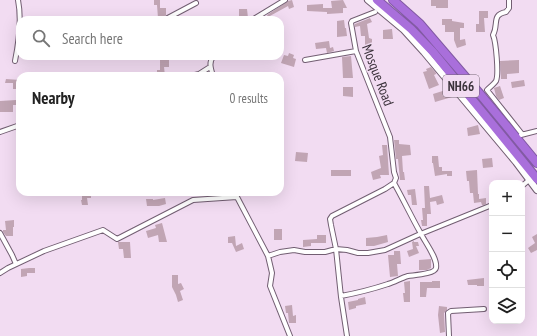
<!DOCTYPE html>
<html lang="en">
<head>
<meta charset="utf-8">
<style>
	body { margin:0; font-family:"PT Sans Narrow",sans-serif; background:#f6f6f6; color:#222 }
	.controls { position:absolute; right:12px; bottom:12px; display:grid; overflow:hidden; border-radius:8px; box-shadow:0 4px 16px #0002 }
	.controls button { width:36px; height:36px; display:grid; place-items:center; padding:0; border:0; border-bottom:1px solid #e0e0e0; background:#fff; color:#222; font:20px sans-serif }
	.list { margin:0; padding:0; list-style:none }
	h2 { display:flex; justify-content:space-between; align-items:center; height:52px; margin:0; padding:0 16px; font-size:17px }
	h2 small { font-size:13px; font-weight:400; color:#767676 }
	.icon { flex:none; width:22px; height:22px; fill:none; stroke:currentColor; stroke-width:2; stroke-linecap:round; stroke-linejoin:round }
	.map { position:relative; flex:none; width:537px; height:336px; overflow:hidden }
	.search { position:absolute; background:#fff; box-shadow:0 4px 16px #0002; left:16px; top:16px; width:268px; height:44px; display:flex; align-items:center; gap:10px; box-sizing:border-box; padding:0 14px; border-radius:12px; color:#767676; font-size:15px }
	.panel { position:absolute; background:#fff; box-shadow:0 4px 16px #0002; left:16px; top:72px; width:268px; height:124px; border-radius:12px }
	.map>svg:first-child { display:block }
	.building { fill:#c1a5b4 }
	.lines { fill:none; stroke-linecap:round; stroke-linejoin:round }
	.street-casing { stroke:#725e72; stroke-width:6 }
	.secondary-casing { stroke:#725e72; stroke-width:8 }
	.highway-casing { stroke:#825aa3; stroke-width:10 }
	.street { stroke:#fff; stroke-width:4 }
	.secondary { stroke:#fff; stroke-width:6 }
	.highway { stroke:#a96fdb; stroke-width:8 }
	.labels { text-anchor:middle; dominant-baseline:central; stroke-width:3; stroke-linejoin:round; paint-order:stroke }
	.shield { fill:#f2dcf2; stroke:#726572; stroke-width:1 }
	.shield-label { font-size:13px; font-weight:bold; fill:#3b323b }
	.street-label { font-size:14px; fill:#3b323b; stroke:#f2dcf2 }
</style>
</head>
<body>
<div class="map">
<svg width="537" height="336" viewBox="0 0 537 336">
	<rect width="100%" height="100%" fill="#f2dcf2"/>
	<path class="building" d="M154 0H160V8H166V15L162 18H158L157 5H154Z
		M292 0 294 7 289 9 288 6 268 17 267 15 288 1Z
		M343 0 347 8H343V13L327 14V12L307 11V5L323 4V8H332L331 1Z
		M431 0H448V8H436V6H431Z
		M239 9H247L248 18H246L244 20 239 19Z
		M479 11H488V18H484L485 32H476V24H479Z
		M370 18 372 22 367 24 369 38 372 39V45H365V36H361L360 26 355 27V24Z
		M442 19H452V21L464 23V28H460V40L465 39 466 45 457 48 454 40V32H445V25H442Z
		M344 20 345 28H346L347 36 337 37V21Z
		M392 29 393 39H383V30Z
		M329 41 330 48 333 47 334 51 327 53 326 48 316 49 315 43Z
		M289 53 294 55 293 58 296 59 294 67 281 63 284 55 288 56Z
		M351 56 353 78H343L342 57Z
		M160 60H169V67H164L165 76H157V70H160Z
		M519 60V73L507 74V79H501L500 61Z
		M431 67 436 73V74L434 75 439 85 429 89 423 72 427 71 426 69Z
		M6 79 20 80V89H13V83H5Z
		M524 80 525 86 512 88 511 82Z
		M500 86 504 98 499 100 496 96 494 88Z
		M343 87H353V97L343 96Z
		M449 89 452 97 435 102 433 94Z
		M16 96 20 97V105H13V112H0V101L16 100Z
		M478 125 480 134 468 136 467 128Z
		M394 140H399V144L410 145 411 155 402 156 403 172H404L405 180H400L398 159H396Z
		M382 145H387L389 175H380L381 178 373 180 371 172 381 168 379 156 383 155Z
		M296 152 308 153 307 162 295 161Z
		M432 156H438L439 167H442V171H452V176H447V174L435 176 433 163H432Z
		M492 158 493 167 483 168 482 159Z
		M331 170H351V176H331Z
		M477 170 478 194H479V199L486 198V204L484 205H482L481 202 474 203 473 193H470L469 181H467L466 171Z
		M424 186H429L430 198 442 195 444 203 437 205 436 201 430 202 431 214H427V226H422L421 220H423L422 208H425Z
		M415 189 417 205H412L411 195H408L407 190Z
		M82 192H91V198H87L88 205H82L81 200H82Z
		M165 198 166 204 159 206H147L146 199H153V200Z
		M14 220V227H13V236H6L3 232V230H6L5 221Z
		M162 223 167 242H159L158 235 148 238 146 231 156 228 155 225Z
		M274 229H282V240H274Z
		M537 234V250L531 253 528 248 535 243 532 237Z
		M317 235H326V243H311V246L303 247V240L317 239Z
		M387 235 388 242 374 246H366V238L377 237Z
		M235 236 236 246 242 243 244 249 236 252 232 243H228V237Z
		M414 241V242H418L419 246H416L419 253 409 257 407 251 413 249 412 242Z
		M118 242H130L131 258H124L123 249H119Z
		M394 251H400L401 264H397L398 276 390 277 388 255H394Z
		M431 259V268L427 270H419V260Z
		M29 268H35V273H27V276L21 277V269Z
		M172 275H178V284L181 283 184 289 180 291 183 300 178 302 176 295 172 287Z
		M484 278V286H477V285H468L467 280Z
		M410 281V302H404L403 293H405L404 282Z
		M432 281H440V288H427L426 297H420V282H432Z
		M365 297 366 304 356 306V308L349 310 348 302 358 300V299Z
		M292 305 293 316 296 315V323H289L288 313H286L285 306Z
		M439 306 447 307V310L444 313 445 332 440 333 438 315Z"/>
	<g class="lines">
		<defs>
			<path id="street" d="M509 0V8L506 12C491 15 499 24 493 35 496 42 499 74 496 81 494 84 490 87 487 90L522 134
				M164 20 196 3
				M252 20 285 0
				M305 60 356 51
				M15 61C19 41 22 20 18 0
				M191 76 199 74 210 67
				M213 76C211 69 208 62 214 56
				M0 132 20 125
				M521 135 537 131
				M522 186 529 180
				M237 197 268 256 272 273 270 286 290 336
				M0 233 12 255 16 264
				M268 256 280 252 294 250 305 252H325L336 249 347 250 358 253H368L385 250 418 235 492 205
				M0 273 8 268 44 251 103 230 117 239 193 200 237 197 236 192
				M341 296C357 293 373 289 388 284 395 282 401 278 408 276 414 275 435 274 436 268 438 258 424 241 420 232 411 216 403 199 394 183
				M347 336 341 297 336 249 331 225 330 219 332 216 385 189 394 183 396 178 394 172 390 137 356 51 351 23 352 21 375 12
				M449 336 448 313 451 311 484 309"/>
			<path id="secondary" d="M368 0 404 30 424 52 516 162 537 190"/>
			<path id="highway" d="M377 0 411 29 433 52 493 125 537 179
				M393 0 420 24 480 94 537 163"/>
		</defs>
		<use href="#street" class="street-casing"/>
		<use href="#secondary" class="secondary-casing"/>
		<use href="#highway" class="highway-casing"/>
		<use href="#street" class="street"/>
		<use href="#secondary" class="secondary"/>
		<use href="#highway" class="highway"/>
	</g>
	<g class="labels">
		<rect class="shield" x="443" y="75" width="36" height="22" rx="3"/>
		<g class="shield-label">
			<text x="461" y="86">NH66</text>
		</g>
		<g class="street-label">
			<text transform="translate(378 75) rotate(69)">Mosque Road</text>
		</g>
	</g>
</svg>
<div class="controls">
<button>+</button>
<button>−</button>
<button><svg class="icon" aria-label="locate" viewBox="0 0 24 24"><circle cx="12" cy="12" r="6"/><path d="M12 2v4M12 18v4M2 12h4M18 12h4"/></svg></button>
<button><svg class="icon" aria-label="layers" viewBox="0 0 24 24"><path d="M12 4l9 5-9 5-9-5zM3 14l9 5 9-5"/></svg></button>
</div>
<div class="search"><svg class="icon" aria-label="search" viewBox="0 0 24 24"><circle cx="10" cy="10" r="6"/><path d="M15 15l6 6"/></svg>Search here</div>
<section class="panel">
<h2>Nearby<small>0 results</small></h2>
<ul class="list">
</ul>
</section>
</div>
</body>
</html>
